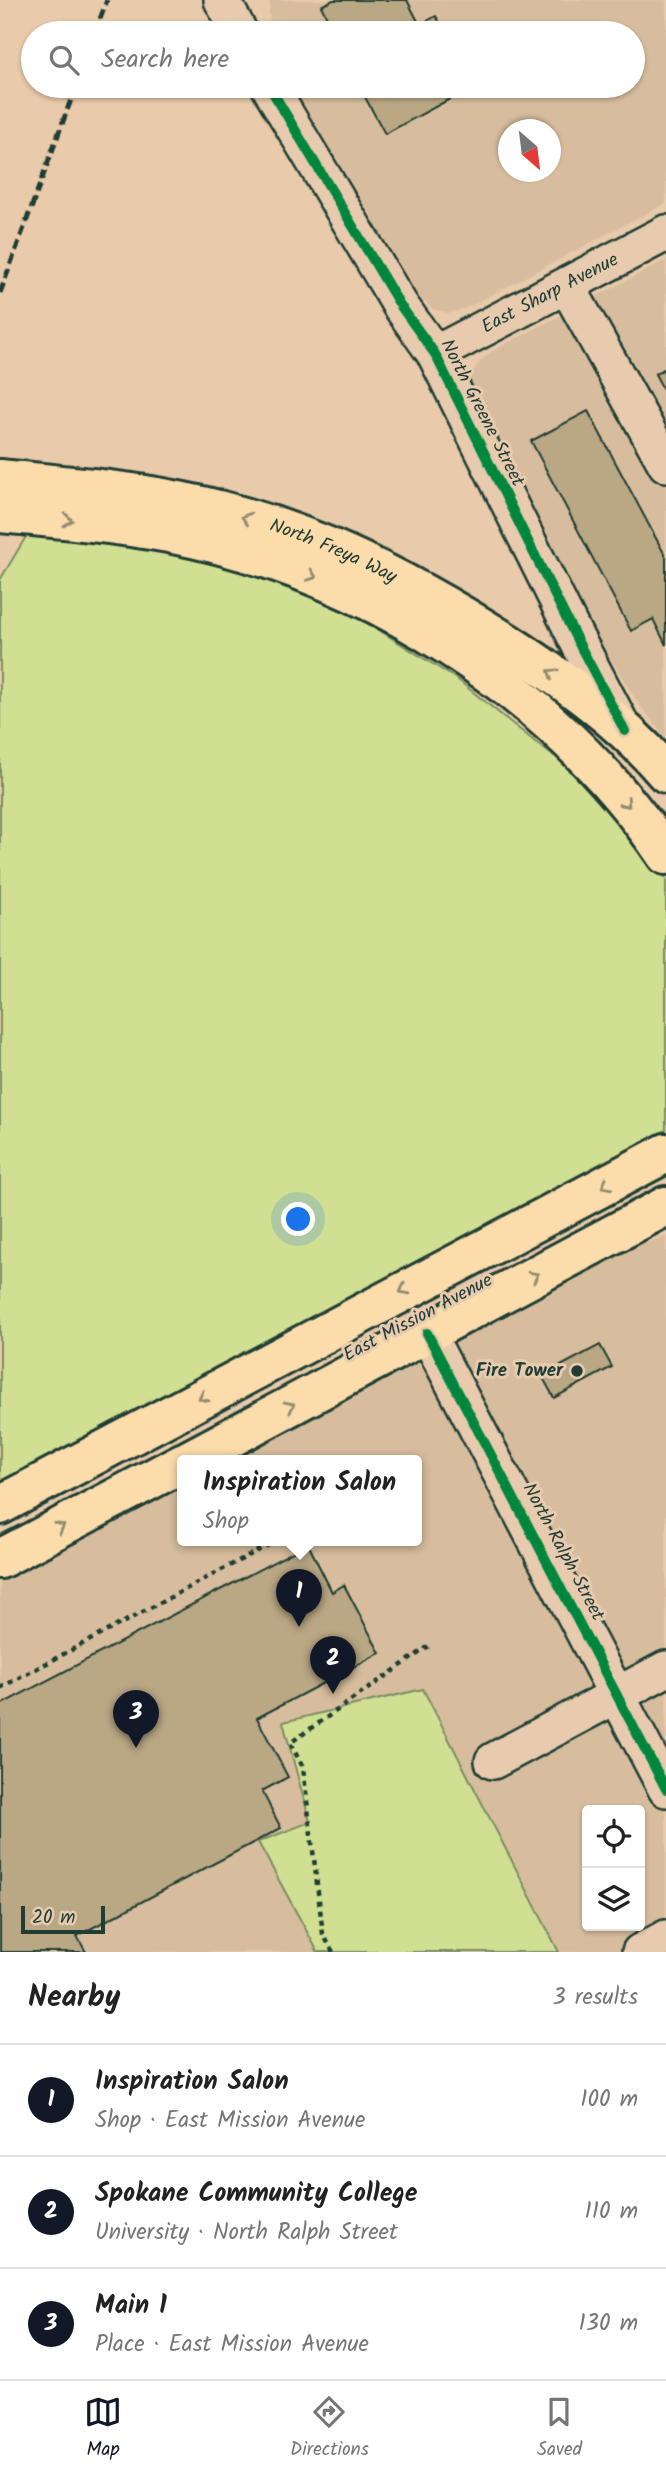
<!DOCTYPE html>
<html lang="en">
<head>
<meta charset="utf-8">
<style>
	body { margin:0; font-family:Kalam,sans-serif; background:#f6f6f6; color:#222 }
	.controls { position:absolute; right:21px; bottom:21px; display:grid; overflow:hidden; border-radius:7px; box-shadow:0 2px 5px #0004 }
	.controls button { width:63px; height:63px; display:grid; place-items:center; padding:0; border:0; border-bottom:2px solid #e0e0e0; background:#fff; color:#222; font:35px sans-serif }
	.compass { position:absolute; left:498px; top:119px; width:63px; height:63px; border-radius:50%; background:#fff; box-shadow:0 2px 5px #0004; rotate:152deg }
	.scale { position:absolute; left:21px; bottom:18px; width:84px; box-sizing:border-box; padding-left:7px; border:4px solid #1f3d34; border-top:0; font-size:19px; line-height:24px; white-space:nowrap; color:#1f3d34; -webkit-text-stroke:5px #e8cbaf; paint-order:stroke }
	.you { position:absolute; left:299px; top:1220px; width:24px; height:24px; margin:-18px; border:5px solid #fff; border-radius:50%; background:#1a73e8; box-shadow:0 0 0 10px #1a73e833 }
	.badge { display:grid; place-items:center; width:46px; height:46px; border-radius:50%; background:#111827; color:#fff; font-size:23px; font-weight:700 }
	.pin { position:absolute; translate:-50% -58px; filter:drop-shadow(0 2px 4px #0008) }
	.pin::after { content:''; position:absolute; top:37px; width:24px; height:21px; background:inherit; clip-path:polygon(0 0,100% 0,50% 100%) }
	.popup { position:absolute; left:177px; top:1455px; width:245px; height:91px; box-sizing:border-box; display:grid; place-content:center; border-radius:7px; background:#fff; filter:drop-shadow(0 2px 5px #0005); font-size:23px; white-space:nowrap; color:#767676 }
	.popup b { font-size:26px; color:#222 }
	.popup::after { content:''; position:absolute; left:50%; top:100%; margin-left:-14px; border:14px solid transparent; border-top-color:#fff }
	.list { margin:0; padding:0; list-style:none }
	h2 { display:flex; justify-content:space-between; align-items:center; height:91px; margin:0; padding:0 28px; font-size:30px }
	h2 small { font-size:23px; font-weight:400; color:#767676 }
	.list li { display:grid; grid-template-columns:46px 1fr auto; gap:21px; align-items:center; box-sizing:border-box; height:112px; padding:0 28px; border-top:2px solid #e0e0e0 }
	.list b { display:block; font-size:26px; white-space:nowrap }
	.list p { margin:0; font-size:23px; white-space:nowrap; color:#767676 }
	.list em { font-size:23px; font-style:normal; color:#767676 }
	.icon { flex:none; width:38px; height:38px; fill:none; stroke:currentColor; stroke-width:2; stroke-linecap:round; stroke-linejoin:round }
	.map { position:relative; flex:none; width:666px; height:1952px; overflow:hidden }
	.search { position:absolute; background:#fff; box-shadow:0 2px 5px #0004; left:21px; right:21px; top:21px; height:77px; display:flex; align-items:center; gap:18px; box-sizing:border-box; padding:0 24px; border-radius:38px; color:#767676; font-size:26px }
	.sheet { height:427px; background:#fff }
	nav { display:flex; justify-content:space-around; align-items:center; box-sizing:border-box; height:98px; border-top:2px solid #e0e0e0; background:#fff; font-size:19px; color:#767676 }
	nav a { display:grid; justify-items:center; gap:4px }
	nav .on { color:#111827 }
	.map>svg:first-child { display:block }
	.built { fill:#d7bd9d; fill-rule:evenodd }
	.green { fill:#d1df92; stroke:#788e63; stroke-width:2 }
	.building { fill:#baa784; stroke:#1f3d34; stroke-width:2 }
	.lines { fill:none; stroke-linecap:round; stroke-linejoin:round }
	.minor-casing { stroke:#1f3d34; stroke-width:40 }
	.major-casing { stroke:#1f3d34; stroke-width:44 }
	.path { stroke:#1f3d34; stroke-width:4.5; stroke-dasharray:5 5; stroke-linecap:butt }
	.minor { stroke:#e8cbaf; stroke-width:35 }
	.major { stroke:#fddcac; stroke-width:38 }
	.rail { stroke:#1f3d34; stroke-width:5; stroke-dasharray:10 5; stroke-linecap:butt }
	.cycleway-casing { stroke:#e8cbaf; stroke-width:15 }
	.cycleway { stroke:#00873e; stroke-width:10 }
	.oneway { stroke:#8e8c70 }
	.poi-dot { fill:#1f3d34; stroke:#e8cbaf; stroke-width:2.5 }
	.labels { text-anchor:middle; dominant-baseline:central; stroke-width:6; stroke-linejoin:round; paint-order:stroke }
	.street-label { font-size:19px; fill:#1f3d34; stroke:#e8cbaf }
	.poi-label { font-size:19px; font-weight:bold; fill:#1f3d34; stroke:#e8cbaf; text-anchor:end }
</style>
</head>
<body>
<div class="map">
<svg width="666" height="1952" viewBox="0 0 666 1952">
	<rect width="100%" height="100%" fill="#e9caaa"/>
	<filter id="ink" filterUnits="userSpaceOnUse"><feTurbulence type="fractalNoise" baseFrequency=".0143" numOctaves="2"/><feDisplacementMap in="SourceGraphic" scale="14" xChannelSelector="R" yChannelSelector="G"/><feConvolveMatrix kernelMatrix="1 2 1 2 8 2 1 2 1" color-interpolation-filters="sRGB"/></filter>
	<g filter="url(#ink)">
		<path class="built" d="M270 0H666V203L466 308 449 313 433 309 419 297 293 86H633V33H272L269 13ZM508 130H550V172H508Z
			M666 260V739L636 700 605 650 474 404 470 391 471 376 477 365 489 353Z
			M666 1237V1952H0V1578L182 1482V1541H416V1461H221L617 1251ZM587 1810H640V1926H587Z"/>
		<path class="green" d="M30 530 141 544 248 569 355 615 458 680 549 753 565 761 614 809 666 879V1130L0 1483V580Z
			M423 1689 559 1952H318L258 1842 310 1822 283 1722Z"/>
		<path class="building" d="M333 0H407L420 25 436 16 446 33H335L321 6Z
			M359 86H474L385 134Z
			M666 368V395L655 374Z
			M588 411 666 557V645L653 619 631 631 531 441Z
			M600 1345 612 1367 554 1398 542 1376Z
			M308 1544 332 1592 344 1585 380 1653 257 1718 288 1777 262 1791 281 1828 77 1936 86 1952H0V1705Z"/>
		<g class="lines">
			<defs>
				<g id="minor">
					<path d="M222 0 240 33"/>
					<path d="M269 86 400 305 435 354 576 638 623 728"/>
					<path d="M567 286 666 464"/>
					<path id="s1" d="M435 354 666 233"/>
					<path d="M427 1333 666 1789"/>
					<path d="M493 1761 666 1669"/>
					<path d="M640 1952 666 1938"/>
				</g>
				<g id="major">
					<path id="s2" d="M0 479C60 485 120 489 179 501 301 525 402 577 507 643 564 680 622 721 666 773"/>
					<path d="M0 513C56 518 113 523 169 533 365 571 553 689 666 855"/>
					<path d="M187 1461 666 1206"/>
					<path d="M0 1505 666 1153"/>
					<path d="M0 1559 182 1463"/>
				</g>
			</defs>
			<use href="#minor" class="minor-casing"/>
			<use href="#major" class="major-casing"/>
			<path class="path" d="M0 1688 276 1541
				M333 1952 323 1934 303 1767 290 1743 432 1644"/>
			<use href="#minor" class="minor"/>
			<use href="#major" class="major"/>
			<path class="rail" d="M95 33 107 0
				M0 293 76 86"/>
			<defs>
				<path id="cycleway" d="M269 86 400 305 435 354 576 638 625 731
					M427 1333 666 1789"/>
			</defs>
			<use href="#cycleway" class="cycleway-casing"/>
			<use href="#cycleway" class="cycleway"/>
		</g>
		<defs><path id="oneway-chevron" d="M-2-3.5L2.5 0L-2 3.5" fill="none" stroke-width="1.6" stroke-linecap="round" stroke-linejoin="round" transform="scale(1.75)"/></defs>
		<g class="oneway">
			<use href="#oneway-chevron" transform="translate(246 518) rotate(-163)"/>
			<use href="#oneway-chevron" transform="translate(68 520) rotate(6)"/>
			<use href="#oneway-chevron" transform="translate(312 576) rotate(22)"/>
			<use href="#oneway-chevron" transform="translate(552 673) rotate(-146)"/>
			<use href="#oneway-chevron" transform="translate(626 803) rotate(48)"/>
			<use href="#oneway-chevron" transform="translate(606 1185) rotate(152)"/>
			<use href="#oneway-chevron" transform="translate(534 1276) rotate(-28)"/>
			<use href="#oneway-chevron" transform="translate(404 1290) rotate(152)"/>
			<use href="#oneway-chevron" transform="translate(203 1397) rotate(152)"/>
			<use href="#oneway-chevron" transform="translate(290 1406) rotate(-28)"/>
			<use href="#oneway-chevron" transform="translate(60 1527) rotate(-28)"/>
		</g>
	</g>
	<circle class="poi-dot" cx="577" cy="1371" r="7"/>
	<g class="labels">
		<g class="street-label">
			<text stroke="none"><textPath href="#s1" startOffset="130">East Sharp Avenue</textPath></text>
			<text transform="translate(482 413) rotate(63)">North Greene Street</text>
			<text stroke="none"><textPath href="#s2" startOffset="343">North Freya Way</textPath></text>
			<text transform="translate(418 1318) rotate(-28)">East Mission Avenue</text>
			<text transform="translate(563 1552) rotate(62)">North Ralph Street</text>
		</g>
		<g class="poi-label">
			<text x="563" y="1371">Fire Tower</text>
		</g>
	</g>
</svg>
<div class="controls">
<button><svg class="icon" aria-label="locate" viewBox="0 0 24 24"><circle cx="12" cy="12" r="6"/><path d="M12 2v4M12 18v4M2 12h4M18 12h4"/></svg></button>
<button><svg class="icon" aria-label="layers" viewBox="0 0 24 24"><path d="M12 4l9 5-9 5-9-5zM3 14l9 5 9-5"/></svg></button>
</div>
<svg class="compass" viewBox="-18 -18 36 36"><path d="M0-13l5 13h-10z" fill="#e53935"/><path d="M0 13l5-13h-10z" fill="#767676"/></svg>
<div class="scale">20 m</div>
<div class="you"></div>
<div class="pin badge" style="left:299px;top:1627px">1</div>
<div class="popup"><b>Inspiration Salon</b>Shop</div>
<div class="pin badge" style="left:333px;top:1694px">2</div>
<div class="pin badge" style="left:136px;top:1748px">3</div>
<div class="search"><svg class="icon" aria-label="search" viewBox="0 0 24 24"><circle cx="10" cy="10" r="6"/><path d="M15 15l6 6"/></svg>Search here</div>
</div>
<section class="sheet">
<h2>Nearby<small>3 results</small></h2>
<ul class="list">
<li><span class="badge">1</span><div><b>Inspiration Salon</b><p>Shop · East Mission Avenue</p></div><em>100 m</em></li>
<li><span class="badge">2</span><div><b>Spokane Community College</b><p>University · North Ralph Street</p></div><em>110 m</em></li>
<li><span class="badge">3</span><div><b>Main 1</b><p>Place · East Mission Avenue</p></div><em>130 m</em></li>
</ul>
</section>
<nav>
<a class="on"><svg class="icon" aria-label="map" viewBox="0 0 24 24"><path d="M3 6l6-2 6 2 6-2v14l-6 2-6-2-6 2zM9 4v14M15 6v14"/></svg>Map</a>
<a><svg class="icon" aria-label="directions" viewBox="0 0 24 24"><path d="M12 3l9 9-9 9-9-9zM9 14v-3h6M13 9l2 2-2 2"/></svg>Directions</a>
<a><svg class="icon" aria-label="saved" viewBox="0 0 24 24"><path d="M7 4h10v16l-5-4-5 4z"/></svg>Saved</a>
</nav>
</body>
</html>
